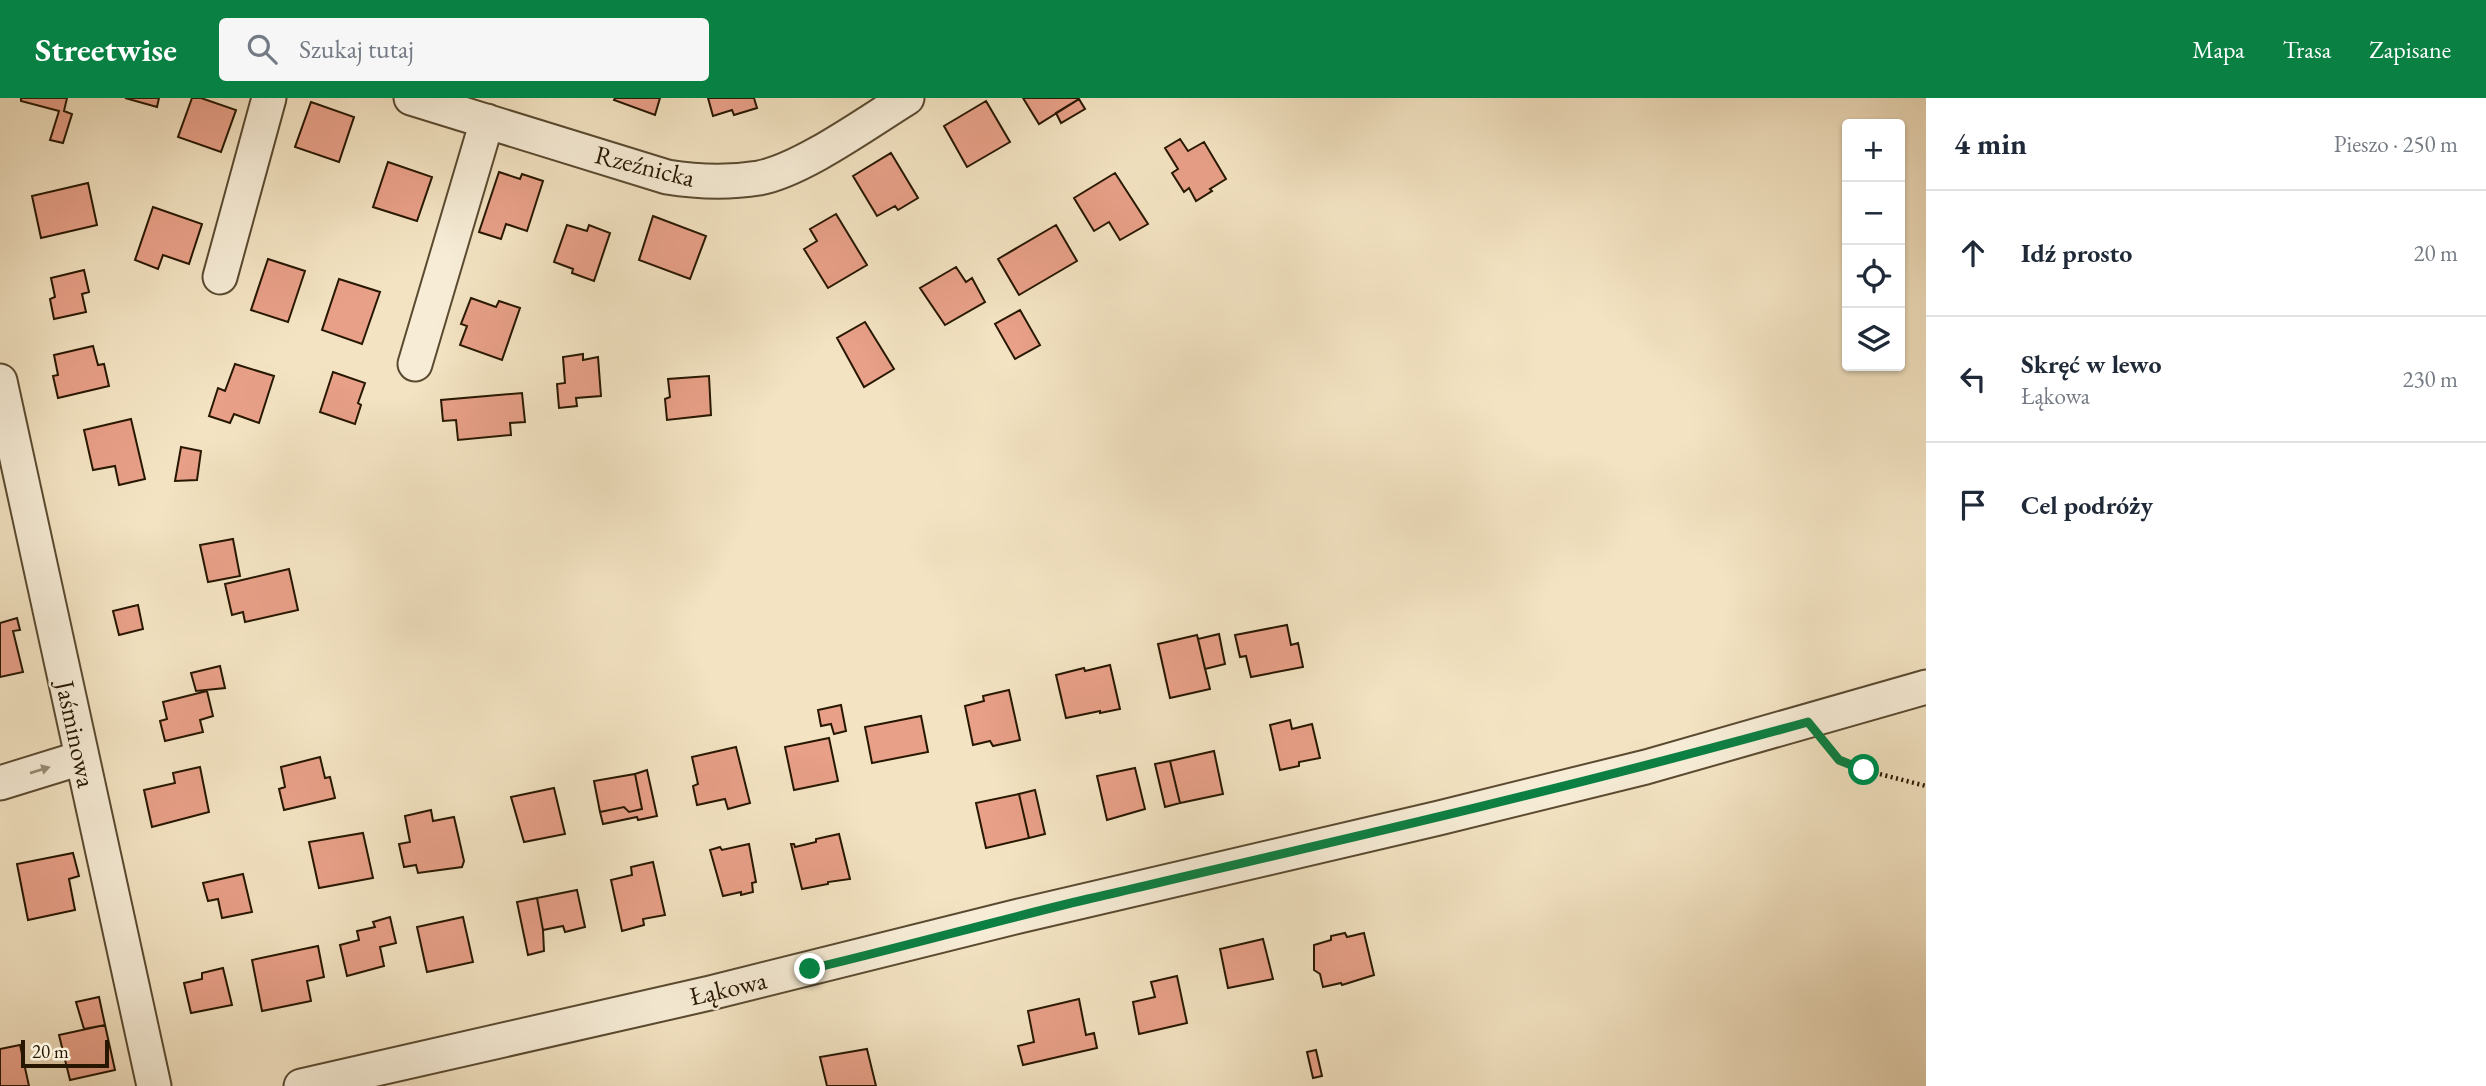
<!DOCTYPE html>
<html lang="pl">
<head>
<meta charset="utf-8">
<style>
	body { margin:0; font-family:"EB Garamond",serif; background:#f6f6f7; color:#1f2937 }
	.controls { position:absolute; right:21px; top:21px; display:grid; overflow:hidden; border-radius:7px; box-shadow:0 2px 5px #0004 }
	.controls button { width:63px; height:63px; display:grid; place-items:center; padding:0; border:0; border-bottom:2px solid #e0e1e3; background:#fff; color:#1f2937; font:35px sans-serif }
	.scale { position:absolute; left:21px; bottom:18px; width:88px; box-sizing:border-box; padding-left:7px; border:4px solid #271700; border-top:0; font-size:19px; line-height:24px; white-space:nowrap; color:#271700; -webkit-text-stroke:5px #f7edd7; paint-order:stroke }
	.stop { position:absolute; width:21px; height:21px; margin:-16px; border:5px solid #0b8043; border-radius:50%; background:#fff }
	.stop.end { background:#0b8043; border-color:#fff; box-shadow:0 2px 7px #0008 }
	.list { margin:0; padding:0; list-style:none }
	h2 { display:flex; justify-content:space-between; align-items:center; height:91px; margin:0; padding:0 28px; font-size:30px }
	h2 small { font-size:23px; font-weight:400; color:#747a83 }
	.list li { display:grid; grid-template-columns:46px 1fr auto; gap:21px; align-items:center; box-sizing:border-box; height:126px; padding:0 28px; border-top:2px solid #e0e1e3 }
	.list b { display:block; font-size:26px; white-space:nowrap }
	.list p { margin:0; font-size:23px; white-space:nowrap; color:#747a83 }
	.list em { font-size:23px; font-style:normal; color:#747a83 }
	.icon { flex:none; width:38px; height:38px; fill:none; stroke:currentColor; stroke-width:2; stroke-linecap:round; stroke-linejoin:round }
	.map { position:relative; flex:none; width:1926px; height:988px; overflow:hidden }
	header { display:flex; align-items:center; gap:42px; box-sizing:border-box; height:98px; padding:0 35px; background:#0b8043; color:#fff }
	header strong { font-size:33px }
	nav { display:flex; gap:38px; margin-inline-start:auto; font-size:24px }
	.search { width:490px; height:63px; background:#f6f6f7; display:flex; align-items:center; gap:18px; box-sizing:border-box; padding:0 24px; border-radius:7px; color:#747a83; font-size:26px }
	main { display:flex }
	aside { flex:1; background:#fff }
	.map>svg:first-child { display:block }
	.building { fill:#e8a088; stroke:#271700; stroke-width:2 }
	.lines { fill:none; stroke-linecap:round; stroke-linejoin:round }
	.minor-casing { stroke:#5a4a30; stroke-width:37 }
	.path { stroke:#271700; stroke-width:4.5; stroke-dasharray:2 3.5; stroke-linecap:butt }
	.minor { stroke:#f7edd7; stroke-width:33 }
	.oneway { fill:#998d76 }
	.route { stroke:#0b8043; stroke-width:9 }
	.labels { text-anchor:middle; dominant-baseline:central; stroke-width:5; stroke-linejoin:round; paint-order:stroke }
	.street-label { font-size:26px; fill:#271700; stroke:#f7edd7 }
</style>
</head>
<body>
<header>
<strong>Streetwise</strong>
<div class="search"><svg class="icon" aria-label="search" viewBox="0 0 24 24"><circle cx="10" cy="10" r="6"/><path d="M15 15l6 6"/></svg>Szukaj tutaj</div>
<nav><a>Mapa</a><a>Trasa</a><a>Zapisane</a></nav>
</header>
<main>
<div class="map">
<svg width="1926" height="988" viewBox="0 0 1926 988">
	<rect width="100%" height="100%" fill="#f3e3c2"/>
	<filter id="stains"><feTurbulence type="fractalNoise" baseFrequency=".00286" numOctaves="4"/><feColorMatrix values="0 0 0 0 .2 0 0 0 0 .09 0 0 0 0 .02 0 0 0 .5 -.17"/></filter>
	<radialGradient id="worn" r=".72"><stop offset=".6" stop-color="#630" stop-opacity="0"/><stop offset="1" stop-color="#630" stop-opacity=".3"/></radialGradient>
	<path class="building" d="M21 0H67L64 13 72 16 63 45 50 42 59 13 21 3Z
		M125 0H159L157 9Z
		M192 0H201L236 12 221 54 178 39Z
		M615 0H660L655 17 614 2Z
		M708 0H754L757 10 734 17 732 12 713 18Z
		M1023 0H1078L1079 1 1039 26Z
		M1079 1 1085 11 1061 25 1056 15Z
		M986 3 1010 44 967 69 944 28Z
		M311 4 354 19 339 64 295 49Z
		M1180 41 1188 53 1204 44 1226 81 1210 91 1212 93 1196 103 1189 90 1184 94 1172 75 1178 71 1165 50Z
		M891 55 918 100 898 112 895 108 877 118 853 78Z
		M388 64 432 79 417 123 373 109Z
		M499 74 520 81 522 76 543 83 527 133 506 126 501 141 479 134Z
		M1115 75 1148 126 1120 142 1109 124 1094 133 1074 100Z
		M88 85 97 127 41 140 32 98Z
		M153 109 202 126 189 166 163 157 158 171 135 162Z
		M836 116 867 167 828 190 804 151 817 143 810 131Z
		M653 118 706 138 690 181 639 162Z
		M567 127 587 133 589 127 610 135 594 183 572 175 573 171 554 164Z
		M1056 127 1077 163 1019 197 998 161Z
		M268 161 305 173 288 224 251 212Z
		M956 169 966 184 972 180 985 204 945 227 920 190Z
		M84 172 89 194 82 196 86 214 54 221 50 201 55 199 51 180Z
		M339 181 380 194 362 246 322 232Z
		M471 200 496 209 499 203 520 210 502 262 460 247 467 228 461 226Z
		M1020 212 1040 247 1015 261 995 226Z
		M865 224 894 271 864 289 837 240Z
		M93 248 98 267 104 266 109 288 58 300 53 278 58 277 54 257Z
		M583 256V262L598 259 601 298 576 300 577 308 559 310 557 286 565 285 563 259Z
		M235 266 274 278 259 325 234 316 230 325 209 318 218 290 225 293Z
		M333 274 365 285 358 305 361 307 355 326 320 314Z
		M709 278 711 317 667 322 665 301 670 299 668 281Z
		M522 295 525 324 510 325 511 337 458 342 456 322 443 323 441 302Z
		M131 321 145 381 119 387 115 368 93 372 84 332Z
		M181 349 201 353 197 382 175 383Z
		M233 441 240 478 208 484 200 447Z
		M289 471 298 512 245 524 243 514 232 517 225 486Z
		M138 507 143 531 119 537 113 513Z
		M17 520 20 532 13 533 23 574 0 579V525Z
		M1287 527 1291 547 1298 545 1303 569 1251 579 1246 558 1240 559 1235 537Z
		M1219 536 1225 566 1205 571 1198 541Z
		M1197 537 1210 591 1170 600 1158 546Z
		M1110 567 1120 611 1100 615V613L1066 620 1056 577 1084 570 1085 573Z
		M220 568 225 590 196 593 191 575Z
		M1009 592 1020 642 993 648 990 643 973 647 965 608 984 603 983 598Z
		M207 593 213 618 200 622 203 634 165 643 160 623 167 621 163 604Z
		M841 607 846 633 834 636 831 626 821 628 818 612Z
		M921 618 928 654 872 665 865 629Z
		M1290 622 1292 631 1312 626 1320 660 1299 664V668L1280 672 1270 627Z
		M829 640 838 683 794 692 785 649Z
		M736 649 750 705 728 711 725 701 697 707 693 688 698 686 692 659Z
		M1214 653 1223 696 1180 705 1170 663Z
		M320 659 325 680 330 679 335 700 284 712 279 691 285 689 281 669Z
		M1170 663 1180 705 1165 709 1155 666Z
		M200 669 209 714 152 729 144 692 175 685 173 675Z
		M1135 670 1145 711 1107 722 1097 678Z
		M647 672 657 718 638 722 637 719 603 726 600 714 624 709 629 714 642 711 635 676Z
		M635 676 642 711 629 714 624 709 600 714 594 683Z
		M554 690 565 736 524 744 511 699Z
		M1035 692 1045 736 1029 740 1019 696Z
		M1019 696 1029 740 986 750 976 705Z
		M431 712 433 723 454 719 464 763 462 769 418 775 416 767 404 769 399 746 410 744 405 718Z
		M363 735 373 780 319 790 309 744Z
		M839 736 850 781 828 784V786L802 791 791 746H794L795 749 816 744V741Z
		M749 746 756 784 752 785 753 794 741 797V794L723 798 710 752 720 749 722 752Z
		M73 755 79 778 69 781 75 812 28 822 17 766Z
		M653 764 665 817 643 821 644 827 622 833 611 782 632 777 631 769Z
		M243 776 252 814 222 820 218 801 208 803 203 785Z
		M577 792 585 829 565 834 563 828 543 832 537 800Z
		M537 800 543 832 544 853 528 857 517 804Z
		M390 819 396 845 380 849 384 868 347 878 340 847 359 842 357 833 375 829 373 824Z
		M463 819 473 864 427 874 417 829Z
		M1345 835 1347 839 1364 835 1374 877 1342 887 1341 885 1323 889 1320 876 1314 872V847L1331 842V838Z
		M1263 841 1273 881 1228 890 1220 851Z
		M318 848 324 879 307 883 311 903 262 913 252 862Z
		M223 870 232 907 191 915 184 885 202 881V875Z
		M1177 878 1187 925 1139 936 1133 904 1155 899 1151 884Z
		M99 899 105 927 84 931 76 904Z
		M1079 901 1086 937 1094 935 1097 950 1023 967 1018 948 1034 944 1028 913Z
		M105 927 115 972 70 982 59 937Z
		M20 947 29 988H0V951Z
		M867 951 876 988H827L820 959Z
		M1316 952 1322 978 1313 980 1307 954Z"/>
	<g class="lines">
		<defs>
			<path id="minor" d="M411 0 667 79C698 84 728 85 759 80 802 72 868 24 907 0
				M220 179 269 0
				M415 266 487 23
				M0 283 154 988
				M0 685 81 660
				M301 988 710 895 1019 818 1439 720 1646 669 1926 589"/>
		</defs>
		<use href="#minor" class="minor-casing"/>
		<path class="path" d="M1828 649 1839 662 1864 672 1926 688"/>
		<use href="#minor" class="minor"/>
	</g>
	<defs><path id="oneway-solid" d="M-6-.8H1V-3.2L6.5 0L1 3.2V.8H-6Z" transform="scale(1.75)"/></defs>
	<use class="oneway" href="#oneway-solid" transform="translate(40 672) rotate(-17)"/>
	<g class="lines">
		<path class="route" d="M810 871C903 849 995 823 1088 801 1329 745 1570 690 1808 624L1839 662 1864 672"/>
	</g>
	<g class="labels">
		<g class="street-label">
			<text transform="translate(645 68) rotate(14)">Rzeźnicka</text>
			<text transform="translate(76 636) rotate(78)">Jaśminowa</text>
			<text transform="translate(728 890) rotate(-13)">Łąkowa</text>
		</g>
	</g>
	<rect width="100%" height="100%" filter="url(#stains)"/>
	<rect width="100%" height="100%" fill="url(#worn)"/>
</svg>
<div class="controls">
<button>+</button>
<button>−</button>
<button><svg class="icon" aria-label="locate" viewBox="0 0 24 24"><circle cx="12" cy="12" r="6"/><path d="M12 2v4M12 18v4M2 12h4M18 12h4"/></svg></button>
<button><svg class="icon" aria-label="layers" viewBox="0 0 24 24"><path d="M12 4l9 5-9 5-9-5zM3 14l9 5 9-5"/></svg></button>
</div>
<div class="scale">20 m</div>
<div class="stop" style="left:1864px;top:672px"></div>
<div class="stop end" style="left:810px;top:871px"></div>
</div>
<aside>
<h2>4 min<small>Pieszo · 250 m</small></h2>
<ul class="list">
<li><svg class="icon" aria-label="ahead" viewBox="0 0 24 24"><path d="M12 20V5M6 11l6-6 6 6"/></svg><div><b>Idź prosto</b></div><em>20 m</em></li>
<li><svg class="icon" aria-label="left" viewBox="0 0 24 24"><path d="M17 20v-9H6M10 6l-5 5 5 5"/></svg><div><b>Skręć w lewo</b><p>Łąkowa</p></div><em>230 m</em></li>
<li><svg class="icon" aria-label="arrive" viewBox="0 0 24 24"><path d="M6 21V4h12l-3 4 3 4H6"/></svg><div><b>Cel podróży</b></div></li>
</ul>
</aside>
</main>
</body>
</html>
